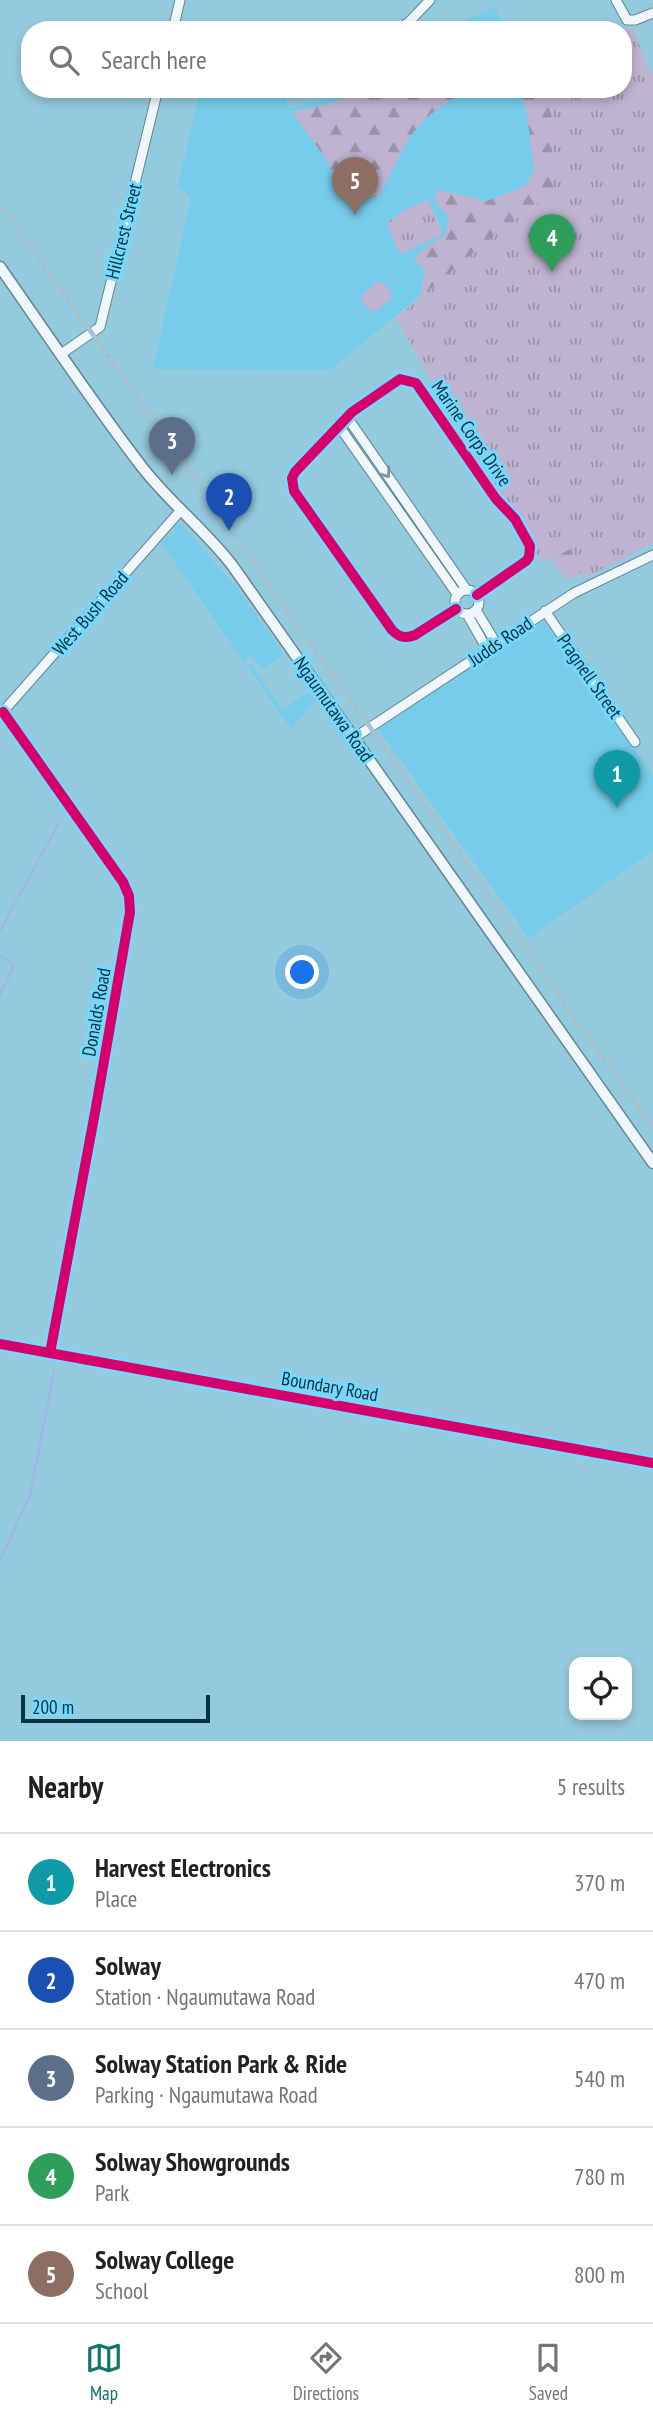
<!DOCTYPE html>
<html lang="en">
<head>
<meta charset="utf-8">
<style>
	body { margin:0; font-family:"PT Sans Narrow",sans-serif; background:#f6f6f6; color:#202124 }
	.controls { position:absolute; right:21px; bottom:21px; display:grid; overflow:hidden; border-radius:14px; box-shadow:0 4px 10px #0003 }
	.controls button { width:63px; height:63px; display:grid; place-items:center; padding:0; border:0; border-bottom:2px solid #e0e0e0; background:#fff; color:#202124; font:35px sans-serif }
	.scale { position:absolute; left:21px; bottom:18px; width:189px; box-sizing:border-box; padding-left:7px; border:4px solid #053341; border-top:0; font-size:19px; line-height:24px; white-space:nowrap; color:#053341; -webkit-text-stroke:5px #75d8fc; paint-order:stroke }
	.you { position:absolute; left:303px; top:973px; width:24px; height:24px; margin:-18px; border:5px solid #fff; border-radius:50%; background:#1a73e8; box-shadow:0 0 0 10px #1a73e833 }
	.badge { display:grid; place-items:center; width:46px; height:46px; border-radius:50%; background:#0f766e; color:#fff; font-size:23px; font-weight:700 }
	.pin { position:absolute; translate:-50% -58px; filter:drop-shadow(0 2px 4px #0008) }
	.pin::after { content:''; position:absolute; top:37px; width:24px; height:21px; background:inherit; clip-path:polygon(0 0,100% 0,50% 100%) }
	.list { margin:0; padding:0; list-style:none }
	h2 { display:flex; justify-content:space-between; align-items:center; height:91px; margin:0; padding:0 28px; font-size:30px }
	h2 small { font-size:23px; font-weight:400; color:#757577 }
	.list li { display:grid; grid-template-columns:46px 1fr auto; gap:21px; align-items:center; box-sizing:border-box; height:98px; padding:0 28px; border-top:2px solid #e0e0e0 }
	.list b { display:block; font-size:26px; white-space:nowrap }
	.list p { margin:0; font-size:23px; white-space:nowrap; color:#757577 }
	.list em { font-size:23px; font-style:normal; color:#757577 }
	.icon { flex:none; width:38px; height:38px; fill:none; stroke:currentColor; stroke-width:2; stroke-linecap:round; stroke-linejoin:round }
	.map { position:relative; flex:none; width:653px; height:1741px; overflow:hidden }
	.search { position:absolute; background:#fff; box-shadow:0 4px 10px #0003; left:21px; right:21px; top:21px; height:77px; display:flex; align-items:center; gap:18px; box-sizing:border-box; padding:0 24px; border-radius:28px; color:#757577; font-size:26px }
	.sheet { height:581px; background:#fff }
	nav { display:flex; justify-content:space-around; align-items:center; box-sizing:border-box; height:98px; border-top:2px solid #e0e0e0; background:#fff; font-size:19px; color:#757577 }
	nav a { display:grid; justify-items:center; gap:4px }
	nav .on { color:#0f766e }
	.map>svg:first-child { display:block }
	.built { fill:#76ccea }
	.grass { fill:#beb3d0 }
	.forest { fill:url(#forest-firs) }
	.park { fill:url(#park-tufts) }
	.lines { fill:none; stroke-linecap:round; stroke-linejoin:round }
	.stream { stroke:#a3b2ec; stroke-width:2 }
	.minor-casing { stroke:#628591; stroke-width:11 }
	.major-casing { stroke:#628591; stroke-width:13 }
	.minor { stroke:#eff7fa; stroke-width:9 }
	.major { stroke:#eff7fa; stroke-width:10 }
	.rail-casing { stroke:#aebdc3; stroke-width:4.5 }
	.rail { stroke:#75d8fc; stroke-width:2; stroke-dasharray:5; stroke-linecap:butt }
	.cycleway-casing { stroke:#75d8fc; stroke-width:15 }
	.cycleway { stroke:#d6006c; stroke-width:10 }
	.oneway { stroke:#7a959e }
	.labels { text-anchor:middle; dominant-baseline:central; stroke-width:6; stroke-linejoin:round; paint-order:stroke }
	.street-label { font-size:19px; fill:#053341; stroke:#75d8fc }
</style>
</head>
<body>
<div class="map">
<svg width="653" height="1741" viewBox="0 0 653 1741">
	<defs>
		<pattern id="forest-firs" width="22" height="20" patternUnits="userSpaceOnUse" patternTransform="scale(1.75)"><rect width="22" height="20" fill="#beb3d0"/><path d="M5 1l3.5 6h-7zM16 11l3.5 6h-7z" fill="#9892aa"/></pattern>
		<pattern id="park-tufts" width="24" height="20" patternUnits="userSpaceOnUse" patternTransform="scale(1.75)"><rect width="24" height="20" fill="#beb3d0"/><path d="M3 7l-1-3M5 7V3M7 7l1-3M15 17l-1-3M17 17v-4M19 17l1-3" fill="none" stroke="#9892aa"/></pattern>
	</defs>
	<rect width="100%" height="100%" fill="#94cadd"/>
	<path class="built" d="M496 7 505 30H447L450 27Z
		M201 89H283L288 108 369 89H549L555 192 499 231 330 370 153 369 191 199 178 185Z
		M180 523 236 587 280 649 282 656 266 667 261 668 251 655 244 661 247 665 251 664 282 710 308 692 316 700 291 729 160 541 165 535 171 537 175 532 173 526Z
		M544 621 653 775V851L529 938 378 729 532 624Z"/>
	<path class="grass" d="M378 281 380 284 383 282 392 293 390 295 392 298 375 312 373 310 370 311 361 300 363 298 361 296Z"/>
	<path class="forest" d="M388 89H487L463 91 427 117 410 136 378 198 339 186 326 159 292 112 326 105 352 95 365 99 372 98Z
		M519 89H569L593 568 567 580 536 542 418 307 425 270 414 260 420 252 446 234 449 217 434 199 439 190 487 201 525 186 534 170 527 114Z"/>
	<path class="park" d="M632 27 650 72 653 71V543L585 578 570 549 552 559 534 558 396 318 499 231 554 192 549 89H623V30Z
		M428 199 443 234 400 254 386 222 399 216 398 213Z"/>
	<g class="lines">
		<path class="stream" d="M0 931 59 823
			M0 955 14 965 0 995
			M0 1560 30 1495 54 1372"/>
		<defs>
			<path id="minor" d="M616 0 627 20H635L653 13
				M173 30 180 0
				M397 30 409 22 430 0
				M61 354 100 327 158 89
				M347 417 466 589
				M339 426 457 594
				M455 602a12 12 0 1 1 24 0a12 12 0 1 1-24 0Z
				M456 609 415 635C405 639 399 637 392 630L294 491 292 478 295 472 352 412 400 379 416 383 496 499 515 519 530 546 529 557 526 561 477 595
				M476 610 496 643
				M545 611 635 742
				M467 614 487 649
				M3 712 123 882 129 896 130 912 96 1107 50 1353
				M0 715 181 510
				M354 738 574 593 653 555
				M0 1344 653 1463"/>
			<path id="major" d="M0 267C47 334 92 402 142 467 169 502 204 529 232 565L653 1163"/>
		</defs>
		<use href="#minor" class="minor-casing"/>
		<use href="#major" class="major-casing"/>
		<use href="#minor" class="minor"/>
		<use href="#major" class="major"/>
		<defs>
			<path id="rail" d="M0 203 653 1128"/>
		</defs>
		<use href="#rail" class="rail-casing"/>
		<use href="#rail" class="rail"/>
		<defs>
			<path id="cycleway" d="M456 609 415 635C405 639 399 637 392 630L294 491 292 478 295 472 352 412 400 379 416 383 496 499 515 519 530 546 529 557 526 561 477 595
				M3 712 123 882 129 896 130 912 96 1107 50 1353
				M0 1344 653 1463"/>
		</defs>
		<use href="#cycleway" class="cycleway-casing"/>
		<use href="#cycleway" class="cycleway"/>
	</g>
	<defs><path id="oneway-chevron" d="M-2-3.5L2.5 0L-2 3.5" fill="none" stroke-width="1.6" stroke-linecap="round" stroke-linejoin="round" transform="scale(1.75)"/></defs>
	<use class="oneway" href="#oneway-chevron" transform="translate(386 473) rotate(54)"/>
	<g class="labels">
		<g class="street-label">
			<text transform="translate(123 231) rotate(-76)">Hillcrest Street</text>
			<text transform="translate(472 433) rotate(55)">Marine Corps Drive</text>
			<text transform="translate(90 613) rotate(-49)">West Bush Road</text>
			<text transform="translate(500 641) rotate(-34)">Judds Road</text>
			<text transform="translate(590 676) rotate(55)">Pragnell Street</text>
			<text transform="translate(334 709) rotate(55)">Ngaumutawa Road</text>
			<text transform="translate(96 1012) rotate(-80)">Donalds Road</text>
			<text transform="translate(330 1386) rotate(10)">Boundary Road</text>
		</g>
	</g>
</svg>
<div class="controls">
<button><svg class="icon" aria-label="locate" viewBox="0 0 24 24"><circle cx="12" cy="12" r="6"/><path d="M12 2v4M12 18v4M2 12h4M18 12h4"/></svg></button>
</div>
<div class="scale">200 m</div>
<div class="you"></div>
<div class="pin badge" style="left:617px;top:808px;background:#0f9aa8">1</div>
<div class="pin badge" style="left:229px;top:531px;background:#1a4fb4">2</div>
<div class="pin badge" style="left:172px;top:475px;background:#5c6f8a">3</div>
<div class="pin badge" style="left:552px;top:272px;background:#2e9e5b">4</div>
<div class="pin badge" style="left:355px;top:215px;background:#8d6e63">5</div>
<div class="search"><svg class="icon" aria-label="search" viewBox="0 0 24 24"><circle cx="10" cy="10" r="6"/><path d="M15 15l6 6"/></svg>Search here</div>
</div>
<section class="sheet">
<h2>Nearby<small>5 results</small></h2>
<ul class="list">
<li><span class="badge" style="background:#0f9aa8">1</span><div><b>Harvest Electronics</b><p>Place</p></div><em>370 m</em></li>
<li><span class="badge" style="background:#1a4fb4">2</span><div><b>Solway</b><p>Station · Ngaumutawa Road</p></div><em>470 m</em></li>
<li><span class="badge" style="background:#5c6f8a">3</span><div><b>Solway Station Park &amp; Ride</b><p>Parking · Ngaumutawa Road</p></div><em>540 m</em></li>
<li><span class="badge" style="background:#2e9e5b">4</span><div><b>Solway Showgrounds</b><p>Park</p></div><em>780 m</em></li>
<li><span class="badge" style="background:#8d6e63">5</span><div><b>Solway College</b><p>School</p></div><em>800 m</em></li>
</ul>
</section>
<nav>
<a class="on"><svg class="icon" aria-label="map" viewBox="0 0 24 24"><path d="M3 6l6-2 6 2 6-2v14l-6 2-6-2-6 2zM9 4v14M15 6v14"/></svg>Map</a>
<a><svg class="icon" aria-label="directions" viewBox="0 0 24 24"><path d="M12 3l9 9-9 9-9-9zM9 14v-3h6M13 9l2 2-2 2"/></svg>Directions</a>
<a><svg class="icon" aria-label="saved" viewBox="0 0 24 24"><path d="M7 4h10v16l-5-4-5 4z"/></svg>Saved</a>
</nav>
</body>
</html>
